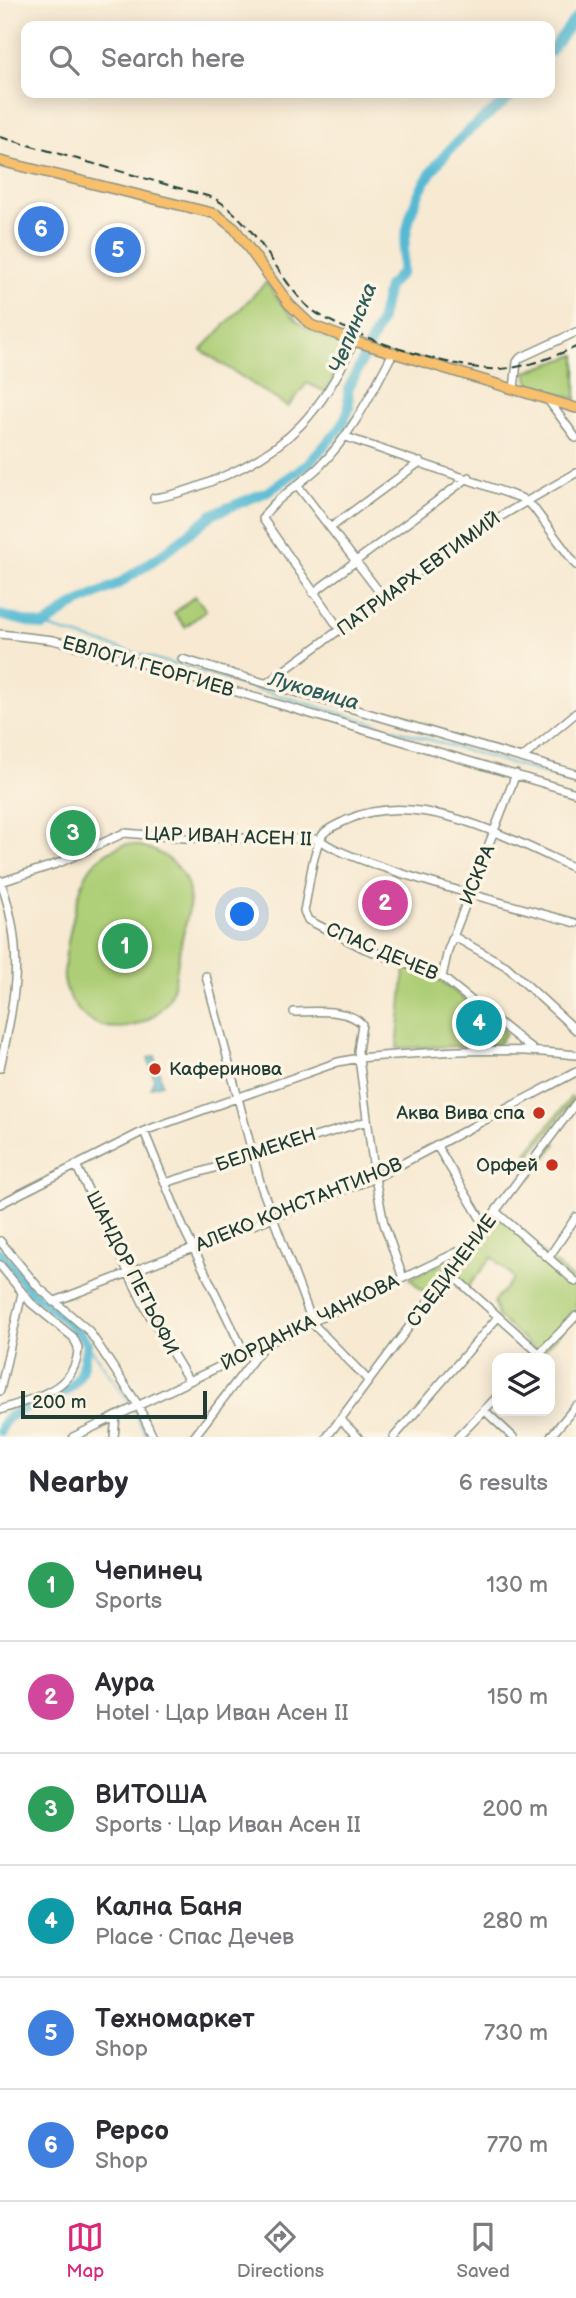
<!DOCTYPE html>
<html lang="en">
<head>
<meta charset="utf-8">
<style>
	body { margin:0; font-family:"Balsamiq Sans",sans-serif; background:#f7f7f7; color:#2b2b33 }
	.controls { position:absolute; right:21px; bottom:21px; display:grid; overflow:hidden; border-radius:14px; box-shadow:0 4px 18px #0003 }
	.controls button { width:63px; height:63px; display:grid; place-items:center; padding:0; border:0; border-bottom:2px solid #e1e1e2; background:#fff; color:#2b2b33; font:35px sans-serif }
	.scale { position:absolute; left:21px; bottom:18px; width:186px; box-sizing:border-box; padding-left:7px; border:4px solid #1f3d34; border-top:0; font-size:19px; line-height:24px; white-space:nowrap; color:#1f3d34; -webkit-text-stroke:5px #fcf5e5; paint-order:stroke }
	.you { position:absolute; left:243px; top:915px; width:24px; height:24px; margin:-18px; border:5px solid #fff; border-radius:50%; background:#1a73e8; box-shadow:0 0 0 10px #1a73e833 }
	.badge { display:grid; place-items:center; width:46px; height:46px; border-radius:50%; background:#db2777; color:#fff; font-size:23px; font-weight:700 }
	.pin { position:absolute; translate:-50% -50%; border:4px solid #fff; box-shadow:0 2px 7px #0006 }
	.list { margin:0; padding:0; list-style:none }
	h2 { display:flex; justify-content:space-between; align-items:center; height:91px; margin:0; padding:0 28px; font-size:30px }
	h2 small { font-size:23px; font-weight:400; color:#7c7c81 }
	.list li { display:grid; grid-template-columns:46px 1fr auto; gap:21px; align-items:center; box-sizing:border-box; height:112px; padding:0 28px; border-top:2px solid #e1e1e2 }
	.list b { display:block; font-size:26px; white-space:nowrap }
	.list p { margin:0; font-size:23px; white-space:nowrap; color:#7c7c81 }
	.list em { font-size:23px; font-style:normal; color:#7c7c81 }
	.icon { flex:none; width:38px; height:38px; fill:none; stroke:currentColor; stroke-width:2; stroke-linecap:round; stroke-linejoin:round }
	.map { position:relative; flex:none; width:576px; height:1437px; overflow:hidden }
	.search { position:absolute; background:#fff; box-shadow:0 4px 18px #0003; left:21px; right:21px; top:21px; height:77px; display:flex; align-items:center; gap:18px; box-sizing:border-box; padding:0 24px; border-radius:14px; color:#7c7c81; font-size:26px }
	.sheet { height:763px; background:#fff }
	nav { display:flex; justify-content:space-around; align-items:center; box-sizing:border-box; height:98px; border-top:2px solid #e1e1e2; background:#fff; font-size:19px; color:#7c7c81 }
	nav a { display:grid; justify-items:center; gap:4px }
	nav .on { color:#db2777 }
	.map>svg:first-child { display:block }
	.green { fill:#adce76; stroke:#668655; stroke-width:2 }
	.water { fill:#55b9d3; stroke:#3a7b84; stroke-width:2 }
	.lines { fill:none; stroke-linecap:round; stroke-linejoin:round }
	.stream { stroke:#55b9d3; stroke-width:2 }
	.river { stroke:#55b9d3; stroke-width:10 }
	.minor-casing { stroke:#8b9383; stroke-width:10 }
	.major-casing { stroke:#8b9383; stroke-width:12 }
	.minor { stroke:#fff; stroke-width:7 }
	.major { stroke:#f8bf6c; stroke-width:9 }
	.rail { stroke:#1f3d34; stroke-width:2; stroke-dasharray:10 5; stroke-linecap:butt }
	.poi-dot { fill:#c8321e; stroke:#fcf5e5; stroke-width:2.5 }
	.labels { text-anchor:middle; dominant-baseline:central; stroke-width:7; stroke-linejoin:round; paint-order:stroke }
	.street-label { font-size:19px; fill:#1f3d34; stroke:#fcf5e5 }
	.poi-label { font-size:19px; fill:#1f3d34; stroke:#fcf5e5; text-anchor:end }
	.water-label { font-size:21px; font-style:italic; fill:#2c5c5c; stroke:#fcf5e5 }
</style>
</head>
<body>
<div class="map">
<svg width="576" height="1437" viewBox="0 0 576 1437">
	<rect width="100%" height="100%" fill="#fcf5e5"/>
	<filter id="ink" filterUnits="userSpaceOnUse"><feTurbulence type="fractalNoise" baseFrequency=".0143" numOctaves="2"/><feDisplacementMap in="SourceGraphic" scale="14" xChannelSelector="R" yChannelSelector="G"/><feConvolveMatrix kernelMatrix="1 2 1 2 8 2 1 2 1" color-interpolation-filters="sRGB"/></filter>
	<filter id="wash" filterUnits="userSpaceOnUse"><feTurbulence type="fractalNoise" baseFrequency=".00686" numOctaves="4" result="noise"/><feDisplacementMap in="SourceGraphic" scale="28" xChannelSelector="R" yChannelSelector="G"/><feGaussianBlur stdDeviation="1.57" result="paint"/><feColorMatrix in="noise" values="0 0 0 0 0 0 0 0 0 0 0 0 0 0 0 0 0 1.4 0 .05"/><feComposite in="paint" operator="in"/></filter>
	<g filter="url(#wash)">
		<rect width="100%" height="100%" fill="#f7e9d2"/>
		<path class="green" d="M266 282C296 324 298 328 348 346L326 392 307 383 288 407 201 350Z
			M576 355V399L530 384 526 372Z
			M195 596 206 610 185 627 174 613Z
			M127 844C161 847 194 869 189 908 187 920 183 932 181 944 177 960 177 982 170 996 153 1030 105 1039 80 1012 71 1002 65 992 64 979 62 962 78 890 86 875 95 858 109 849 127 844Z
			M405 968 440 980 473 1006 461 1023 484 1040 497 1024 506 1033 498 1045 397 1048Z
			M571 1097 574 1099 530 1155 527 1153Z
			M553 1141 556 1144 530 1179 527 1177Z
			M496 1212 576 1282V1316L540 1354 498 1317 494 1302 514 1278 492 1257 467 1288 451 1274Z
			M451 1257 453 1258 426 1294 410 1279Z"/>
		<path class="water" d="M72 822 82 824 85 838 63 847 58 835 70 830Z
			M155 1056 162 1084 151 1087 154 1079 148 1058Z"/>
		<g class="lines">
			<path class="stream" d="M44 626 576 783
				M87 1343 131 1405
				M134 1410 147 1437"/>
			<path class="river" d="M550 52 576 17
				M0 615 44 626 70 607 120 583 163 554 213 514 269 491 308 464 341 427 349 409 348 390 380 323 388 287 402 272C405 206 423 171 473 127 487 115 502 106 514 93
				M0 1252 31 1291 75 1328 87 1343C85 1355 83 1372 76 1381 58 1406 7 1402 0 1431"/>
		</g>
	</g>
	<g filter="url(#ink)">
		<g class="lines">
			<defs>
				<path id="minor" d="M514 389 517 362 520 358 576 332
					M548 400 576 438
					M346 437 521 498 533 507 576 565
					M298 486 384 598
					M154 498C177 495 196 488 217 479 288 450 323 411 354 341
					M330 528 420 462
					M313 593 469 477
					M341 631 263 519C268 503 306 480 319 467 352 434 371 394 393 353
					M0 634 53 640 143 664 576 793
					M182 659 576 774
					M267 683 470 534 576 473
					M522 758 576 713
					M0 880C26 951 15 997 0 1068
					M1 882 59 863 124 833 185 838 320 839C340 862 534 911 576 923
					M453 936 506 966 576 1030
					M206 976 261 1186 309 1313 316 1327 369 1381
					M442 977 448 950 516 774
					M294 1012C313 1012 348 1008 362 1024L358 1051 375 1178 384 1224 403 1278
					M532 1049 442 977 363 948 308 920 304 911C308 894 313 845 324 833 330 827 339 824 347 820 418 787 511 839 576 869
					M144 1131 183 1227 245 1354
					M437 1146 485 1226
					M76 1165 147 1311 189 1381
					M165 1183 367 1121
					M0 1204 144 1131 338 1062 359 1058C432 1052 503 1046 576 1055
					M496 1212 576 1282
					M0 1241 39 1288 89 1331 138 1405 153 1437
					M549 1257 576 1217
					M0 1265 31 1303 73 1337 78 1347C78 1390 33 1398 0 1410
					M451 1274 540 1354
					M53 1302 375 1178 576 1072
					M535 1358 576 1316
					M0 1391 22 1293
					M484 1410 513 1437
					M340 1419 358 1437
					M73 1437 472 1245
					M114 1437 116 1416
					M194 1437 262 1348
					M327 1437 576 1103
					M394 1437 498 1317
					M458 1437 497 1397
					M550 1437 576 1406"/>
				<path id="major" d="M0 161 216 214 235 229 289 304 311 325 354 341 576 408"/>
			</defs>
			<use href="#minor" class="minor-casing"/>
			<use href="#major" class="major-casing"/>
			<use href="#minor" class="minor"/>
			<use href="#major" class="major"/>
			<path class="rail" d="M0 137 214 198C256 223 272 268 304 303 331 332 460 372 500 369 528 367 550 358 576 347"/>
		</g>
	</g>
	<g class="poi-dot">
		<circle cx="155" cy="1069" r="7"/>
		<circle cx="539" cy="1113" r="7"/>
		<circle cx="552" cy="1165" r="7"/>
	</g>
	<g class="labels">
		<g class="street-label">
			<text transform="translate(419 574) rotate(-36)">ПАТРИАРХ ЕВТИМИЙ</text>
			<text transform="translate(148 667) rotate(16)">ЕВЛОГИ ГЕОРГИЕВ</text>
			<text transform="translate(228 837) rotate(2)">ЦАР ИВАН АСЕН II</text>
			<text transform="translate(478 875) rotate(-68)">ИСКРА</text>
			<text transform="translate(382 952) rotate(23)">СПАС ДЕЧЕВ</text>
			<text transform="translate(266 1150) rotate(-18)">БЕЛМЕКЕН</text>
			<text transform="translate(299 1205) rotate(-22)">АЛЕКО КОНСТАНТИНОВ</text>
			<text transform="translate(452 1271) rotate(-53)">СЪЕДИНЕНИЕ</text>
			<text transform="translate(132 1273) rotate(63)">ШАНДОР ПЕТЬОФИ</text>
			<text transform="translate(310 1323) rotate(-26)">ЙОРДАНКА ЧАНКОВА</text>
		</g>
		<g class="poi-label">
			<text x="169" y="1069" text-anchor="start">Каферинова</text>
			<text x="525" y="1113">Аква Вива спа</text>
			<text x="538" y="1165">Орфей</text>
		</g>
		<g class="water-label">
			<text transform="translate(353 328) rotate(-68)">Чепинска</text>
			<text transform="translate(314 691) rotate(16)">Луковица</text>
		</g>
	</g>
</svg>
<div class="controls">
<button><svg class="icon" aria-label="layers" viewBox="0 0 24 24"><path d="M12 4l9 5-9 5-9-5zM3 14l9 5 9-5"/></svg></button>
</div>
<div class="scale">200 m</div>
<div class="you"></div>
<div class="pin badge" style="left:125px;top:946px;background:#2e9e5b">1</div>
<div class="pin badge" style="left:385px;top:903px;background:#d1479c">2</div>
<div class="pin badge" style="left:73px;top:833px;background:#2e9e5b">3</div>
<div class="pin badge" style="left:479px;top:1023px;background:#0f9aa8">4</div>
<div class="pin badge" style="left:118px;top:250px;background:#3f7fe0">5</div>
<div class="pin badge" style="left:41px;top:229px;background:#3f7fe0">6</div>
<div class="search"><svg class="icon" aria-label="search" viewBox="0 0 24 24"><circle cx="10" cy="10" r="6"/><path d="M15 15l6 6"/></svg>Search here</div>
</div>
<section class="sheet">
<h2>Nearby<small>6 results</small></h2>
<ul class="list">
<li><span class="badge" style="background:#2e9e5b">1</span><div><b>Чепинец</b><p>Sports</p></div><em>130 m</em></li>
<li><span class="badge" style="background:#d1479c">2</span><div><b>Аура</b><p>Hotel · Цар Иван Асен II</p></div><em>150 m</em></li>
<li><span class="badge" style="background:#2e9e5b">3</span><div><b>ВИТОША</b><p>Sports · Цар Иван Асен II</p></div><em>200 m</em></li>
<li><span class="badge" style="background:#0f9aa8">4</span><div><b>Кална Баня</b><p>Place · Спас Дечев</p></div><em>280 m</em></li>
<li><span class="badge" style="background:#3f7fe0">5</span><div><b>Техномаркет</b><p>Shop</p></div><em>730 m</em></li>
<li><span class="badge" style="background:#3f7fe0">6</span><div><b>Pepco</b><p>Shop</p></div><em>770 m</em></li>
</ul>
</section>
<nav>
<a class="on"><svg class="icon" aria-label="map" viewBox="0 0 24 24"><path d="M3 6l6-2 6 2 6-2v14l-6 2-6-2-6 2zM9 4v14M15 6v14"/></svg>Map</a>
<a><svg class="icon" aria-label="directions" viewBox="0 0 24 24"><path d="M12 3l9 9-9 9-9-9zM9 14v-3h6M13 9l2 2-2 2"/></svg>Directions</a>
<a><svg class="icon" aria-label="saved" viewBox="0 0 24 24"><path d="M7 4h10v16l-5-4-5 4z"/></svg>Saved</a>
</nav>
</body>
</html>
